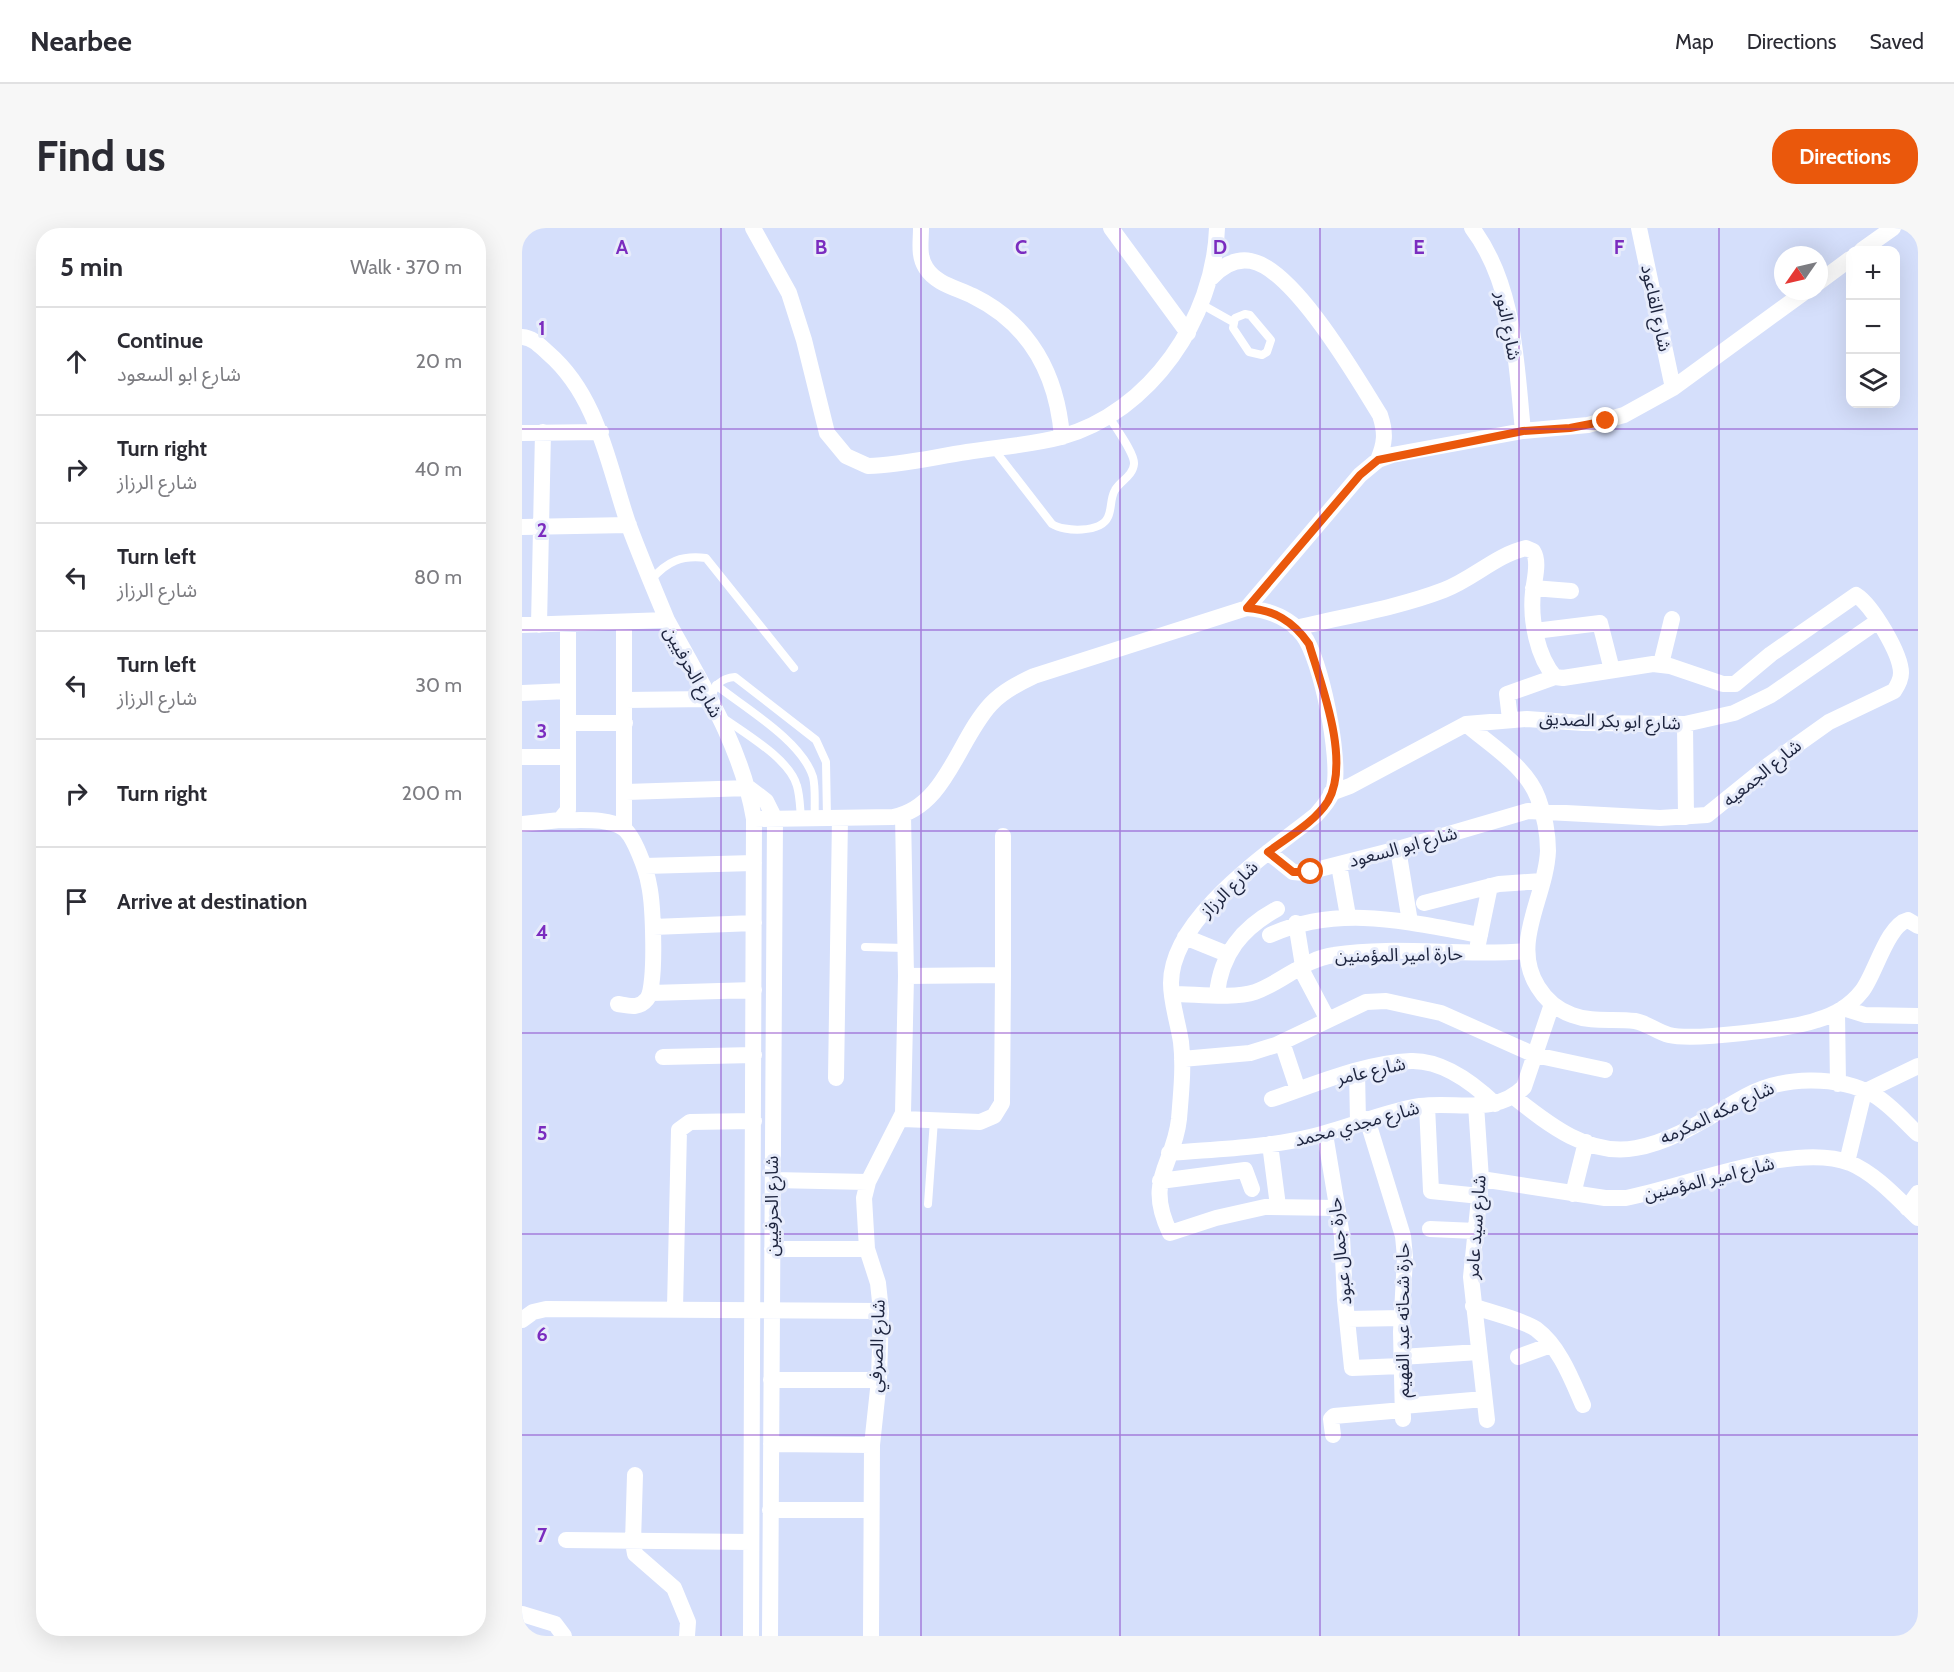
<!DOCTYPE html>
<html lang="en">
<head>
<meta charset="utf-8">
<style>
	body { margin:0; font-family:Cabin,"Noto Sans Arabic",sans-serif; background:#f7f7f7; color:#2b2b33 }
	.controls { position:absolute; right:18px; top:18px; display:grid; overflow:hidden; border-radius:12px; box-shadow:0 6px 24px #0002 }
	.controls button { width:54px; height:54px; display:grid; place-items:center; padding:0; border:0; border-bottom:2px solid #e1e1e2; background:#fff; color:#2b2b33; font:30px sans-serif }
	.compass { position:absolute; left:1252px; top:18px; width:54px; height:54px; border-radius:50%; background:#fff; box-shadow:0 6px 24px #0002; rotate:236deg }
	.stop { position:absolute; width:18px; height:18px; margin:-14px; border:4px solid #ea580c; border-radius:50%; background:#fff }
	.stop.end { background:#ea580c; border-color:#fff; box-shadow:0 2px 6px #0008 }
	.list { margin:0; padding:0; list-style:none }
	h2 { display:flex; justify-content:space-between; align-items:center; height:78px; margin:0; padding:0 24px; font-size:26px }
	h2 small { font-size:20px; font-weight:400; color:#7c7c81 }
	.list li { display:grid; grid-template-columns:39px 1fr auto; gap:18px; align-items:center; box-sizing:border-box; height:108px; padding:0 24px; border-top:2px solid #e1e1e2 }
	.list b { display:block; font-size:22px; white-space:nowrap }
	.list p { margin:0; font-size:20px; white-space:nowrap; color:#7c7c81 }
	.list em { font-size:20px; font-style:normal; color:#7c7c81 }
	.icon { flex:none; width:33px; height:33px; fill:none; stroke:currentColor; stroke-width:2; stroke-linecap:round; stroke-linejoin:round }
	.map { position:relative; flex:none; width:1396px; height:1408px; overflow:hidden; border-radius:24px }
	header { display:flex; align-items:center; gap:36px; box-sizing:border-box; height:84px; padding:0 30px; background:#fff; border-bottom:2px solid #e1e1e2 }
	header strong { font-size:28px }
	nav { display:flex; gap:33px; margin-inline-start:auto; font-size:21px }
	.intro { display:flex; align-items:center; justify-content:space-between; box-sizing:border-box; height:144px; padding:0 36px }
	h1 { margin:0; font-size:42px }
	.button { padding:15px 27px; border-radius:24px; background:#ea580c; color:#fff; font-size:21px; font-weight:700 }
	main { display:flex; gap:36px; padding:0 36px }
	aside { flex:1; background:#fff; border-radius:24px; box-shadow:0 6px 24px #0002 }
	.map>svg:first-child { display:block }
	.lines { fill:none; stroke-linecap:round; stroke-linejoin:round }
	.service { stroke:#fff; stroke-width:8 }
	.minor { stroke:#fff; stroke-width:16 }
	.route { stroke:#ea580c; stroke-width:8 }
	.grid { fill:none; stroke:#7b2cbf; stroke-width:1.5; stroke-opacity:0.55 }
	.labels { text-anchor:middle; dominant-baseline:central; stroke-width:6; stroke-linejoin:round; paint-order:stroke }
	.street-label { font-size:18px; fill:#1d243e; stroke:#e7ecfb }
	.grid-label { font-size:20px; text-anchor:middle; font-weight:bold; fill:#7b2cbf; stroke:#e7ecfb; stroke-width:6; stroke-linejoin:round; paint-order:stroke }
</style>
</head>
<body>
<header>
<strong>Nearbee</strong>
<nav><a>Map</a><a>Directions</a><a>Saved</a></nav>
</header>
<div class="intro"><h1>Find us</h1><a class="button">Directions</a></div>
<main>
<aside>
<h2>5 min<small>Walk · 370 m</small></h2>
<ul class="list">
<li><svg class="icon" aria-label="ahead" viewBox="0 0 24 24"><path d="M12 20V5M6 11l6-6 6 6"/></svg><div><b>Continue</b><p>شارع ابو السعود</p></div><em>20 m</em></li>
<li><svg class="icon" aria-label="right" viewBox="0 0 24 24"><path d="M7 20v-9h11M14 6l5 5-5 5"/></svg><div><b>Turn right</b><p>شارع الرزاز</p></div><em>40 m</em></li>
<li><svg class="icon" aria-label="left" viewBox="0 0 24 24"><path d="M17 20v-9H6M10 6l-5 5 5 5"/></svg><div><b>Turn left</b><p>شارع الرزاز</p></div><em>80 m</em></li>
<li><svg class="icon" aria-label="left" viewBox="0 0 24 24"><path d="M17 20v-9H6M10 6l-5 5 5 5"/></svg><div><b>Turn left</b><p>شارع الرزاز</p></div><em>30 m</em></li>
<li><svg class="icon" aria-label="right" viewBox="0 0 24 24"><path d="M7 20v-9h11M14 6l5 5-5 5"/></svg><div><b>Turn right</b></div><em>200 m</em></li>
<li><svg class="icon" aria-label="arrive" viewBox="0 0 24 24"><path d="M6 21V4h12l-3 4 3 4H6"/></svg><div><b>Arrive at destination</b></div></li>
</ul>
</aside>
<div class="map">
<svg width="1396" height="1408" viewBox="0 0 1396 1408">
	<rect width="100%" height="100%" fill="#d5dffb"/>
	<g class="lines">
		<path class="service" d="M679 76 711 94
			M723 86 728 87 749 112 745 124 740 127 727 124 711 100 713 90Z
			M471 220 530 296C542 304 579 305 586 289 590 281 588 270 593 262 598 253 611 248 612 236 613 225 592 198 586 187
			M129 352C145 333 160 327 184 330L272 440
			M194 457C223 480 280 513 291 549 294 561 292 577 293 590
			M189 471C192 457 199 450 213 449L294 512 304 534 305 590
			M200 489C222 505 268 531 275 558 278 568 278 580 279 590
			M343 719 383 720
			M406 976 412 892"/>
		<path class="minor" d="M231 0 267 65 282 112 305 205 324 228 346 238C379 237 412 229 445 224 476 219 509 217 539 209 629 184 692 90 695 0
			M399 0C399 14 396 28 404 40 414 56 435 60 451 68 508 96 535 147 540 209
			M589 0 666 105
			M950 0C993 57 994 134 1001 203
			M1117 0 1151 160
			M1340 22 1371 0
			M689 50C700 38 713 30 729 33 772 41 835 150 858 187 864 205 863 215 856 232
			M1297 54 1328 31
			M0 109C12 110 18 118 26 125 77 169 86 238 107 298 119 330 132 361 145 392
			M0 205 79 204
			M0 299 107 297
			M1011 360 1049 363
			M725 380C747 382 767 389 781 407 799 430 819 531 812 560 809 570 801 579 794 587 748 624 649 689 649 755 649 775 656 794 659 814 662 839 659 866 657 891 652 938 622 951 648 1005L694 990 743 979 815 980
			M102 394V600
			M0 397 145 392C180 456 220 519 232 591L229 1408
			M17 397 21 204
			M1013 403 1078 395 1090 442
			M1139 436 1150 391
			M0 465 46 463
			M103 472 188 471
			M988 491 985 466 1033 449
			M46 495H103
			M944 496C968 517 1004 538 1016 570 1022 586 1026 606 1026 623 1024 670 988 715 1016 759 1024 772 1036 782 1050 787 1071 795 1092 790 1113 793 1125 795 1135 804 1147 807 1172 813 1269 801 1295 792 1313 787 1329 777 1340 763 1353 747 1365 697 1386 692L1396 698
			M1163 496 1164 589
			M0 529H46
			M227 560 244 573 253 591 248 1408
			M104 564 227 560
			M809 565 828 558 944 496 1005 491 1061 495 1163 496 1212 485 1249 467 1356 393
			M232 591 371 589C424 579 436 511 469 476 481 463 497 455 512 448L725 380 838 247 856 232 870 227 1001 203 1066 197 1102 187 1151 160 1284 63
			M38 592C56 593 85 589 101 600 112 607 125 644 127 657 131 675 135 759 125 771 117 781 108 778 96 776
			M0 596 38 592 46 582V396
			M876 621 888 694
			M746 624 771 644 782 645 876 621 1006 583 1138 590 1185 587 1248 536 1307 494 1372 463C1376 457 1379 452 1379 445 1379 426 1350 377 1334 367L1249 426 1213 456H1201L1148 438 1131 436 1041 450 1033 449C1015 429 1008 391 1011 364 1012 352 1018 334 1011 323L1004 320C974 327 951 351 922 362 875 380 823 388 774 400
			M817 637 826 688
			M122 638 232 635
			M902 675 977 656 1020 653
			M774 695 781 738
			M131 699 232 695
			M748 707C818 676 886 694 958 707
			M663 709 705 726
			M956 716 968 658
			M778 739 806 792
			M481 747V608
			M129 765 232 762
			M651 766C674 766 712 771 733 764 761 754 782 731 812 727 875 717 940 729 1004 723
			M695 766C699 726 720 700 755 681
			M1321 780 1343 787 1396 788
			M1315 784 1316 856
			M760 814 776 862
			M141 829 232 827
			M660 831 728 825 754 817 844 774 864 773 919 785 1013 827 1083 842
			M835 843 836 894
			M314 850 318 590
			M992 869C1026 896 1067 929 1114 920 1154 913 1189 887 1224 868 1261 848 1315 847 1352 867 1369 877 1382 893 1396 906
			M750 871C794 856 842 835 889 833 921 832 951 855 973 876
			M954 877 959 951 949 1049 965 1192
			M905 878 909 963 958 968
			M380 891 458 894 472 888 480 875 481 747 384 748
			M845 891 881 1008 883 1029 879 1104 881 1191
			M803 906 820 1008 823 1072 830 1140 879 1138
			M748 916 756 978
			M647 925C694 921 742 920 788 909 825 901 860 884 898 878 935 873 973 888 1002 859L1030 776
			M1325 934 1342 864 1396 838
			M959 951 1083 970H1104C1163 959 1272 913 1328 935 1354 946 1376 971 1396 990
			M251 952 346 954
			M638 953 723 942 730 961
			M1051 966 1064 914
			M1385 980 1396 965
			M908 1001 954 1003
			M250 1021H345
			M951 1078C969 1085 999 1091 1014 1101 1038 1119 1050 1152 1061 1177
			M153 1080 157 902 168 894 232 893
			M825 1091 880 1090
			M0 1092 11 1084 24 1081 359 1083
			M879 1129 957 1124
			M996 1129 1029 1117
			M249 1152H357
			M881 1178 962 1171
			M811 1207 809 1191 812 1188 881 1182
			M249 1216 350 1217
			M113 1247 111 1314 113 1326 152 1360 166 1394 165 1408
			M248 1282H349
			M44 1312 229 1314
			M0 1386 33 1396 42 1408
			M349 1408 350 1217 357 1152 359 1083 356 1055 345 1021 342 970 346 954 381 885 384 748 381 587"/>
	</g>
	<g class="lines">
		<path class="route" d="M789 644H771L746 624C766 609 793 594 806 573 829 533 799 456 787 416 771 393 752 382 725 380L838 247 856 232 1001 203 1048 200 1084 193"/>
	</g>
	<path class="grid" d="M199 0V1408M399 0V1408M598 0V1408M798 0V1408M997 0V1408M1197 0V1408M0 201H1396M0 402H1396M0 603H1396M0 805H1396M0 1006H1396M0 1207H1396"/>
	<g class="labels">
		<g class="street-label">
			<text transform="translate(1134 80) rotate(78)">شارع القاعود</text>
			<text transform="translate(986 98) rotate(79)">شارع النور</text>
			<text transform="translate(171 444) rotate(61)">شارع الحرفيين</text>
			<text transform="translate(1088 493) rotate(2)">شارع ابو بكر الصديق</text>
			<text transform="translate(1240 545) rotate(-39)">شارع الجمعيه</text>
			<text transform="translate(881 619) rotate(-15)">شارع ابو السعود</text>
			<text transform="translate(707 661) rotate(-44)">شارع الرزاز</text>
			<text transform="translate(877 727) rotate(-1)">حارة امير المؤمنين</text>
			<text transform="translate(849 843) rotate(-13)">شارع عامر</text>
			<text transform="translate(1195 885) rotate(-25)">شارع مكه المكرمه</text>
			<text transform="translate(835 896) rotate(-15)">شارع مجدي محمد</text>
			<text transform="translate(1187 951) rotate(-14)">شارع امير المؤمنين</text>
			<text transform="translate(250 978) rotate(-90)">شارع الحرفيين</text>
			<text transform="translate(954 999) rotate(-86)">شارع سيد عامر</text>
			<text transform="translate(818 1023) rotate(-96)">حارة جمال عبود</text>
			<text transform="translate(881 1092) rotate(-90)">حارة شحاته عبد الفهيم</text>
			<text transform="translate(355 1118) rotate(-88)">شارع الصرفي</text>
		</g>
	</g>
	<g class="grid-label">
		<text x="100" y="26">A</text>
		<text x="299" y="26">B</text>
		<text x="499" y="26">C</text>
		<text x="698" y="26">D</text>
		<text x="897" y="26">E</text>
		<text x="1097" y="26">F</text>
		<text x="20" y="107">1</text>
		<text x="20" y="309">2</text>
		<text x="20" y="510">3</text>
		<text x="20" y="711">4</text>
		<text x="20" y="912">5</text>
		<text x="20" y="1113">6</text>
		<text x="20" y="1314">7</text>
	</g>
</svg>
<div class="controls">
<button>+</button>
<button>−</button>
<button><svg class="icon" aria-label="layers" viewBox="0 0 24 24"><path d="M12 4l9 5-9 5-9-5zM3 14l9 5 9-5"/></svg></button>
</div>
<svg class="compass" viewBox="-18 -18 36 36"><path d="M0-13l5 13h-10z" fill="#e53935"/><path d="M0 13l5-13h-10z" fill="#7c7c81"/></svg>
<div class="stop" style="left:789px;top:644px"></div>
<div class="stop end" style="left:1084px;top:193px"></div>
</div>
</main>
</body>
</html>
